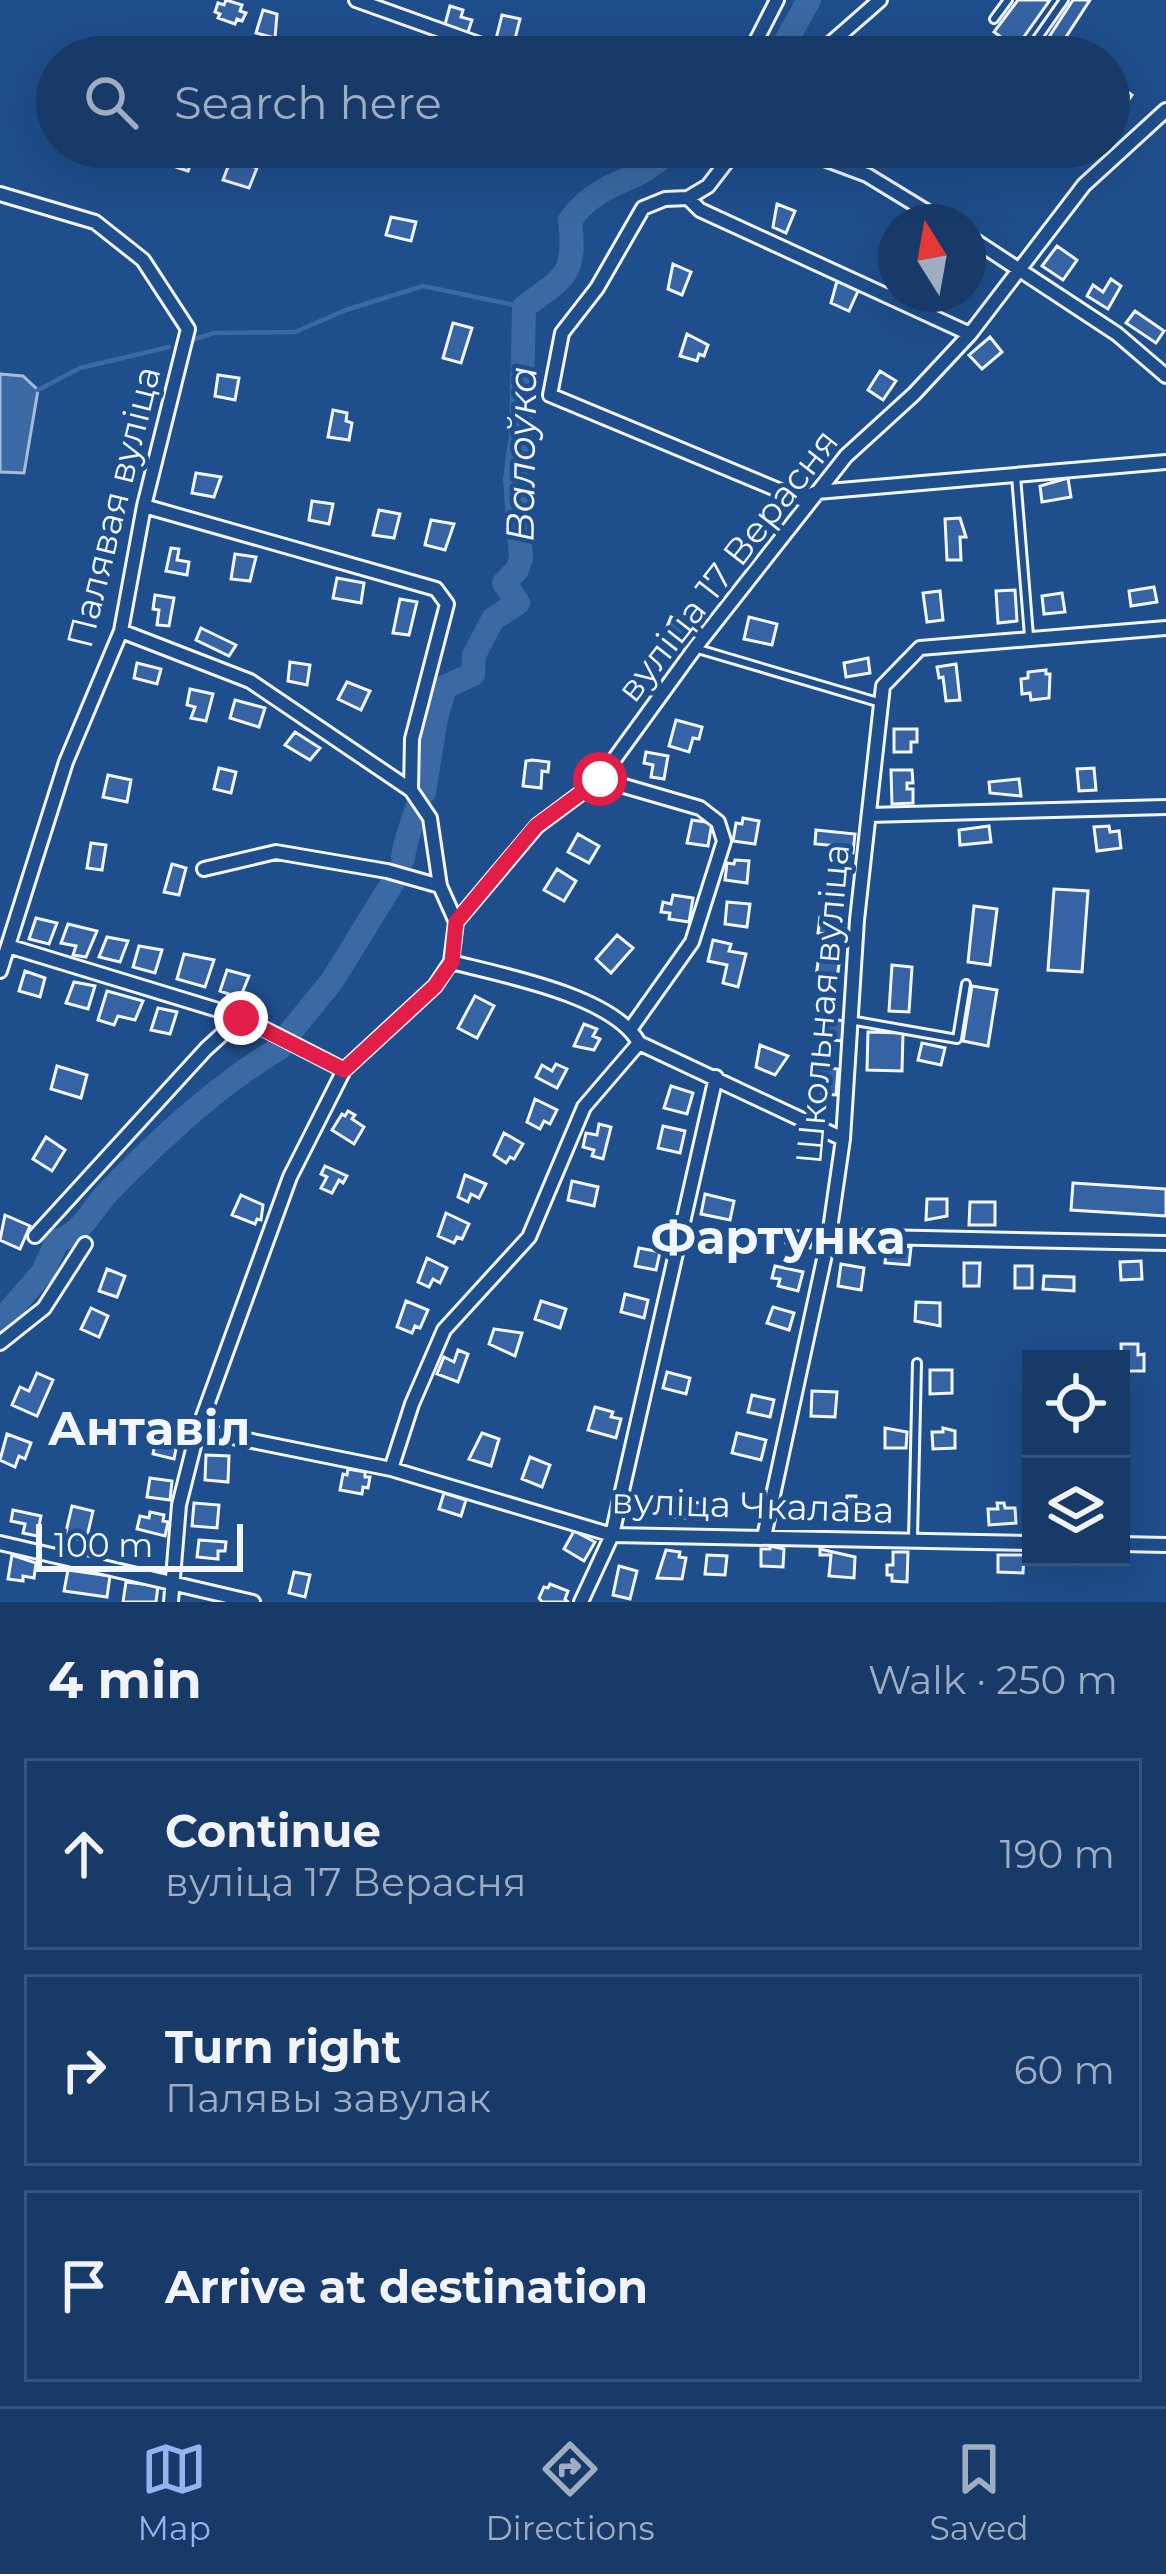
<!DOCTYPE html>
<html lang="en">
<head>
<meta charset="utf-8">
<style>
	body { margin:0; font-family:Montserrat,sans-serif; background:#20416f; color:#f1f3f6 }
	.controls { position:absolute; right:36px; bottom:36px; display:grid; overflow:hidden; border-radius:0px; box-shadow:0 12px 48px #0002 }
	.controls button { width:108px; height:108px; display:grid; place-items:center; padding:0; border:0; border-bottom:3px solid #36547d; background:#173a69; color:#f1f3f6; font:60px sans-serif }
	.compass { position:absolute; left:878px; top:204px; width:108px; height:108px; border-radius:50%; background:#173a69; box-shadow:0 12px 48px #0002; rotate:349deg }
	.scale { position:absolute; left:36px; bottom:30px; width:207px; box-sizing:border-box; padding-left:12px; border:6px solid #f2f6ff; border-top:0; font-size:33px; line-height:42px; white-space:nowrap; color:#f2f6ff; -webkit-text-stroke:9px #1f4e8c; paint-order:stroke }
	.stop { position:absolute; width:36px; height:36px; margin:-27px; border:9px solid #e11d48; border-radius:50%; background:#fff }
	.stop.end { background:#e11d48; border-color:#fff; box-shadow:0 3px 12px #0008 }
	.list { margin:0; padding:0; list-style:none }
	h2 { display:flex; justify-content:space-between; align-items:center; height:156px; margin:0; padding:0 48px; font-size:51px }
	h2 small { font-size:39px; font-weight:400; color:#9eadc0 }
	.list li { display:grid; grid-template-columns:78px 1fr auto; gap:36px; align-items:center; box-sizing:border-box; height:192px; margin:0 24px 24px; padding:0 24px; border:3px solid #36547d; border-radius:0px }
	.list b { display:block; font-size:45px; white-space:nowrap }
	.list p { margin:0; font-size:39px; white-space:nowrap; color:#9eadc0 }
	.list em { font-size:39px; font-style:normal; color:#9eadc0 }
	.icon { flex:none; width:66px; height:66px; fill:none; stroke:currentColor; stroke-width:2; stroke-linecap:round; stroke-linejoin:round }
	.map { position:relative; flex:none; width:1166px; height:1602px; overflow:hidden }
	.search { position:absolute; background:#173a69; box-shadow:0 12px 48px #0002; left:36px; right:36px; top:36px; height:132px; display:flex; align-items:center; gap:30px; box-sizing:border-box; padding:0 42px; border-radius:66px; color:#9eadc0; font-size:45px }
	.sheet { height:804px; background:#173a69 }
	nav { display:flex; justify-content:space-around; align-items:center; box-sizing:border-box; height:168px; border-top:3px solid #36547d; background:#173a69; font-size:33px; color:#9eadc0 }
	nav a { display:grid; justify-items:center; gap:6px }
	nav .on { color:#95b2f1 }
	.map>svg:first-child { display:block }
	.water { fill:#3b69a3; stroke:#a8bbd7; stroke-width:3 }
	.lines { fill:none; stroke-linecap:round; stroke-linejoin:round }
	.stream { stroke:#3b69a3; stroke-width:4.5 }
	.river { stroke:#3b69a3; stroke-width:24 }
	.building { fill:#3563a3; stroke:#f2f6ff; stroke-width:3 }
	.lane-casing { stroke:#f2f6ff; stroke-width:12 }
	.street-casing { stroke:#f2f6ff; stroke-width:18 }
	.lane { stroke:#1f4e8c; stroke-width:6 }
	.street { stroke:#1f4e8c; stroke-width:12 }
	.route { stroke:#e11d48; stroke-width:15 }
	.labels { text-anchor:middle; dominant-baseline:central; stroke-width:9; stroke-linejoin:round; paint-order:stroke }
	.street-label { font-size:36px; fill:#f2f6ff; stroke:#1f4e8c }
	.water-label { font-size:39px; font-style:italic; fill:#f2f6ff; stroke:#1f4e8c }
	.district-label { font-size:48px; font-weight:bold; fill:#f2f6ff; stroke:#1f4e8c }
</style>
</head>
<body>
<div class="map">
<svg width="1166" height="1602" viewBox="0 0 1166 1602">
	<rect width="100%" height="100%" fill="#1f4e8c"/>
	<path class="water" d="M0 374 23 376 38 390 24 473 0 472Z"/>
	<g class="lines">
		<path class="stream" d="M192 340 214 333 295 332 346 310 423 286 524 307
			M38 390 80 368 169 347"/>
		<path class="river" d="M777 57 809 0
			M424 792 436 718 445 687 473 674 474 655 493 619 518 603 504 583 517 570 521 558 515 479 521 435 524 307C566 276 576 275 570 220 588 196 607 187 634 176 649 170 662 156 675 147
			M403 858C405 839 412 826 417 808
			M288 1035 332 981 393 882
			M0 1322 43 1272 57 1241C83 1233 91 1210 109 1191 160 1139 217 1085 280 1048"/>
	</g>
	<path class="building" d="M226 0 242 5 240 11 246 13 242 21 237 19 235 24 218 18 220 14 215 12 218 3 224 5Z
		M1018 0H1050L1016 48 994 32Z
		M1073 0H1090L1053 57H1036Z
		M450 6 463 10 461 17 472 20 467 35 444 28Z
		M263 10 277 14 275 38 256 33Z
		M502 15 520 19 514 43 496 39Z
		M1114 82 1132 95 1120 112 1109 104 1113 95 1109 88Z
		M173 147 196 150 188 171 167 164Z
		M231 159 257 168 249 188 223 180Z
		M777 204 795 211 786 233 773 227Z
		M391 217 416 222 411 241 386 235Z
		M1057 246 1077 260 1063 280 1042 266Z
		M673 264 691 272 682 295 668 289Z
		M1111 279 1121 286 1108 309 1087 296 1093 285 1103 292Z
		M837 281 858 291 849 311 831 303Z
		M1135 311 1164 331 1156 343 1126 323Z
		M453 323 472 328 461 363 443 358Z
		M687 334 708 345 704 356 699 354 697 361 680 356Z
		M990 337 1002 352 982 369 969 355Z
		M880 371 896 381 883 400 868 390Z
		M218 375 239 378 235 400 215 396Z
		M333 410 347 413 346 421 352 423 349 440 328 437Z
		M196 473 221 477 214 497 192 493Z
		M1068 478 1071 497 1042 502 1040 486Z
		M312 501 333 504 329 524 309 520Z
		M379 510 400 514 394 538 373 535Z
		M960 518 966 537H960L961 560H947L945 519Z
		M431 520 454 524 445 550 425 545Z
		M171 548 179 549 177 560 189 562 187 575 166 571Z
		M235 554 256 557 250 581 231 579Z
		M337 578 364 583 361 603 333 598Z
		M1154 587 1157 602 1131 606 1129 591Z
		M1015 590 1017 621 998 623 996 591Z
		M940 591 943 620 927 622 923 593Z
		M1062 593 1065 612 1044 614 1042 596Z
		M155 595 174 598 169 626 157 625 159 610 153 609Z
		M400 599 417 602 409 635 393 633Z
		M671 617 692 625 683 645 663 637Z
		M749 617 777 624 772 645 744 639Z
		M201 628 236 645 229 656 196 640Z
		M868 658 870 673 846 677 844 663Z
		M290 662 310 665 307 685 288 681Z
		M137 663 161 669 157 684 134 678Z
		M956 664 960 700 946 701 943 677 939 678 937 667Z
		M1046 670V674H1050L1049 698 1031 700 1030 693 1022 694 1021 679 1028 678V672Z
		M347 682 370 691 361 710 338 699Z
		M190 689 213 694 206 721 191 718 195 707 187 705Z
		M235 700 265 708 259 727 230 718Z
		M676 720 702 727 699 739 693 738 689 752 669 746Z
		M894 729H917V742H911V752H894Z
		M295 732 320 748 310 760 285 745Z
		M646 752 668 756 664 779 651 777 653 765 644 763Z
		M532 760 549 762 548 772 542 771 541 788 523 786 526 761Z
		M219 768 236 772 231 793 214 789Z
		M1094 768 1096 790 1079 791 1077 769Z
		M891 770H912L913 783H907V789H913V803L892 804Z
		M108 775 131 780 127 802 103 797Z
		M1019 779 1021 796 990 793 989 782Z
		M743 818 759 821 755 844 733 841 736 823 742 824Z
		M692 820 712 823 708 846 687 843Z
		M989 826 991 842 960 845 959 830Z
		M1109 826 1110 832 1119 831 1121 848 1097 851 1094 827Z
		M816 830 855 834 853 853 839 852V846L815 844Z
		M578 834 599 846 589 863 568 852Z
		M91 843 106 845 102 870 87 868Z
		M735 860 749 861 747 883 725 880 727 863 734 864Z
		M172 864 186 868 179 895 164 892Z
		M557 869 576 881 564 901 544 890Z
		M1054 889 1088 891 1082 972 1048 970Z
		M673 895 693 898 689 922 669 919 670 913 661 912 663 902 671 904Z
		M727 902 750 904 747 927 725 924Z
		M974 906 997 909 990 965 968 962Z
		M820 917 844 920 842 936 818 933Z
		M36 918 57 923 49 944 29 939Z
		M68 924 97 931 86 957 73 955 76 946 61 943Z
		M617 935 633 948 611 973 596 959Z
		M107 937 128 941 120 962 99 957Z
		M713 940 731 944 729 951 746 954 738 987 723 983 727 965 708 961Z
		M139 946 162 950 155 973 133 967Z
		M184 954 214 960 205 987 177 979Z
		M819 955 840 957 837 979 816 977Z
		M892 965 912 967 909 1012 889 1011Z
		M227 970 249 976 240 998 220 991Z
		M25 971 45 978 40 997 19 991Z
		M74 982 95 986 88 1009 66 1003Z
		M972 986 997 990 988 1046 963 1041Z
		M107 991 143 1001 135 1020 118 1016 114 1025 98 1020Z
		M475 996 494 1006 477 1038 458 1028Z
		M158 1008 177 1012 170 1034 151 1030Z
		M823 1018 845 1021 842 1041 820 1039Z
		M584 1024 597 1029 593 1036 600 1039 594 1050 574 1046Z
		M868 1032 903 1033 902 1071 867 1070Z
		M922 1043 945 1048 941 1065 918 1060Z
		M760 1045 788 1056 775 1075 756 1067Z
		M556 1064 567 1069 557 1088 536 1077 542 1065 552 1071Z
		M57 1066 87 1075 81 1098 51 1089Z
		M816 1067 838 1069 836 1095 822 1094V1085L815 1084Z
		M671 1086 693 1093 687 1114 664 1108Z
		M535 1099 557 1110 550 1124 544 1121 540 1129 527 1122Z
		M348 1111 355 1115 352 1119 364 1127 354 1144 332 1130 342 1114 345 1116Z
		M599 1124 611 1127 603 1159 592 1156 594 1150 583 1147 586 1133 597 1135Z
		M663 1126 685 1131 680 1153 658 1148Z
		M504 1133 523 1144 514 1159 510 1157 506 1163 494 1155Z
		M46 1137 65 1150 52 1171 33 1159Z
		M325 1166 347 1176 343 1183 339 1180 332 1193 321 1188 327 1177 321 1174Z
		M465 1175 486 1184 479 1198 471 1194 468 1202 458 1197Z
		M572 1181 598 1187 594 1206 568 1200Z
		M1073 1183 1166 1189V1216L1071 1210Z
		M705 1194 734 1201 730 1220 701 1214Z
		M241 1195 263 1205 261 1220 257 1219 255 1224 232 1215Z
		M927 1199H947V1216L926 1220Z
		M970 1202H995V1225H969Z
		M446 1213 469 1224 462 1239 457 1237 454 1243 438 1236Z
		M5 1215 30 1226 20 1249 0 1240Z
		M788 1229 813 1234 810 1248 786 1243Z
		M887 1244 911 1247 909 1265 885 1263Z
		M639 1248 660 1252 656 1270 635 1266Z
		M427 1258 447 1268 440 1283 433 1279 429 1287 418 1282Z
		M1141 1261 1142 1279 1121 1280 1120 1262Z
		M964 1263H980L979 1286H964Z
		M841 1264 864 1268 861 1290 838 1286Z
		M775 1266 803 1272 798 1291 778 1286 780 1279 772 1278Z
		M1015 1266H1032V1288H1015Z
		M107 1269 125 1276 117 1297 99 1291Z
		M1044 1276 1074 1277V1291L1043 1289Z
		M625 1294 648 1300 644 1318 621 1312Z
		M406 1301 428 1310 420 1328 415 1326 412 1333 397 1327Z
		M541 1301 566 1309 560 1328 535 1319Z
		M916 1302 940 1303V1326L915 1321Z
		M773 1307 794 1313 789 1330 767 1323Z
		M91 1308 108 1316 99 1337 81 1329Z
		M494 1329 522 1333 515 1356 489 1344Z
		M1121 1344H1138V1355L1144 1354V1371H1122Z
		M458 1350 468 1354 458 1382 437 1374 444 1357 454 1362Z
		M930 1370H952V1393L930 1394Z
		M667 1372 690 1378 686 1394 663 1388Z
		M37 1373 53 1380 37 1416 12 1405 20 1387 29 1391Z
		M812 1391 837 1392 835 1417 811 1416Z
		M752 1395 774 1400 770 1417 748 1412Z
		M595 1407 613 1412 611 1417 621 1419 616 1438 588 1430Z
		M885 1428 907 1432 906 1448H885Z
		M943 1428 955 1431V1448L933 1449 932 1432H943Z
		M482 1433 499 1439 491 1466 469 1459Z
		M737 1433 766 1440 761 1460 732 1453Z
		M7 1434 31 1443 25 1459 19 1456 15 1467 0 1460Z
		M157 1434 178 1439 174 1459 153 1454Z
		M206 1455 229 1456 228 1482 205 1480Z
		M530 1457 550 1465 542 1487 522 1479Z
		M348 1469 365 1472V1477H370L368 1488 363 1487 362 1494 340 1490 343 1474 347 1475Z
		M150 1478 172 1481 170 1500 147 1497Z
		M444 1493 466 1500 461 1516 439 1509Z
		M847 1496H856L854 1518 832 1516 833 1501 846 1502Z
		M675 1501 701 1503 700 1519 674 1517Z
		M194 1503 219 1505 217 1528 192 1526Z
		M997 1503H1004L1005 1508H1015L1016 1523 989 1525 988 1509H998Z
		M72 1506 93 1511 86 1541 65 1536Z
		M13 1510 41 1516 37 1536 23 1533 25 1524 11 1521Z
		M150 1512 164 1515 163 1521 168 1522 165 1536 137 1529 140 1516 149 1518Z
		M574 1531 595 1542 584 1561 564 1549Z
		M199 1540 226 1542 225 1551H218V1559L197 1557Z
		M770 1546 784 1549 783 1567 761 1566V1549H770Z
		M820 1549 855 1557 854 1578 829 1576 831 1555H820Z
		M666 1550 680 1552 679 1557 686 1558 682 1579 657 1578Z
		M893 1552H908L907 1582 892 1581V1575H887V1565H893Z
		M12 1555 36 1563 34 1578 23 1576V1581L8 1579Z
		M707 1555 727 1556 725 1575 705 1574Z
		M998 1555H1024L1023 1573 998 1572Z
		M619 1566 637 1571 630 1599 613 1595Z
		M68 1570 110 1576 107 1597 64 1591Z
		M294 1572 310 1575 305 1597 289 1593Z
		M126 1582 158 1586 156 1602H123Z
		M550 1584 568 1591 565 1599 568 1602H542L539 1598 544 1587 548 1588Z"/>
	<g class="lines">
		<defs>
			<path id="lane" d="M994 19 1008 0
				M1032 46 1064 0
				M1016 476 1029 636
				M698 649 881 703
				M850 1020 957 1039 966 984
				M913 1538 917 1363"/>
			<path id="street" d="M356 0 515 57
				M748 57 777 0
				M815 57 880 0
				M738 147 708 186 688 198 665 199 643 208 597 288 562 333 550 395 800 499 817 492 1166 462
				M792 147 867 175 944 222
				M0 194 95 222 143 260 188 329 144 506 121 631 66 762 0 971
				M688 198 700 210 970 334
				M968 236 1117 334 1166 376
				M144 506 436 589 447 604 412 739 411 790
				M121 631 250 681 411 790 430 818 440 886 456 922
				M600 779 700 808 718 822 724 841 692 942 631 1028
				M869 815 1166 807
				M204 869 276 852 387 871 440 886
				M8 946 241 1017 344 1070
				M451 962C502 975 614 996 639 1043L843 1139
				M35 1236 206 1049 241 1017
				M829 1236 1166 1243
				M0 1343 44 1308 85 1244
				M198 1430 391 1469 612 1535 1031 1543
				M391 1469 412 1404 444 1330 529 1237 584 1107 639 1043
				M764 1537 829 1236 843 1139 857 920 883 686 920 648 1166 628
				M0 1543 253 1602
				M1121 1544 1166 1545
				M171 1602 179 1505 198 1430 290 1177 344 1070 435 986 451 962 456 922 537 826 600 779 695 648 846 456 914 394 970 334 1084 185 1166 110
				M581 1602 612 1535 716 1077"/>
		</defs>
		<use href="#lane" class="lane-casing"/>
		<use href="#street" class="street-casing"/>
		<use href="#lane" class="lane"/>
		<use href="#street" class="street"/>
	</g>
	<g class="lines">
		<path class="route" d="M241 1018 344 1070 435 986 452 962 456 922 536 826 600 779"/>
	</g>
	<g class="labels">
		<g class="street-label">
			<text transform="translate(113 507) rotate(-76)">Палявая вуліца</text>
			<text transform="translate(727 565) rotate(-52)">вуліца 17 Верасня</text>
			<text transform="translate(822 1004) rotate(-85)">Школьная вуліца</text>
			<text transform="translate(753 1505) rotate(2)">вуліца Чкалава</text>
		</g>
		<g class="water-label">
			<text transform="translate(521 454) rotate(-89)">Валоўка</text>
		</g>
		<g class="district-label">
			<text x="778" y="1237">Фартунка</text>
			<text x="149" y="1428">Антавіл</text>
		</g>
	</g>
</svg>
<div class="controls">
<button><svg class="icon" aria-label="locate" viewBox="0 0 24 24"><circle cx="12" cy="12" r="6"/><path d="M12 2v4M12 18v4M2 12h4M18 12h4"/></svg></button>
<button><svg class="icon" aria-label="layers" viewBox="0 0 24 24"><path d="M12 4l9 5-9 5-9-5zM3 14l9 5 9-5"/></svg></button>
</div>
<svg class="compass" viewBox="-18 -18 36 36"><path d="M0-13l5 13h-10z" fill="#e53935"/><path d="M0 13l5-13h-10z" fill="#9eadc0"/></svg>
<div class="scale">100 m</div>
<div class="stop" style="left:600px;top:779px"></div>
<div class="stop end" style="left:241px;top:1018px"></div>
<div class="search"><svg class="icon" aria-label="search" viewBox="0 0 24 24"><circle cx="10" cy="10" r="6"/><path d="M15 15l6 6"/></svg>Search here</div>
</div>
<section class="sheet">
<h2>4 min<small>Walk · 250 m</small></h2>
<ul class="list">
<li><svg class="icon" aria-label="ahead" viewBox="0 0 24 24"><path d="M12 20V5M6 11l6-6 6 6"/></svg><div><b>Continue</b><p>вуліца 17 Верасня</p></div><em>190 m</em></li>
<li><svg class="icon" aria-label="right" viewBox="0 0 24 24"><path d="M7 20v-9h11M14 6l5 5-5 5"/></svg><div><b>Turn right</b><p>Палявы завулак</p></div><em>60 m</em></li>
<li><svg class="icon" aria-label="arrive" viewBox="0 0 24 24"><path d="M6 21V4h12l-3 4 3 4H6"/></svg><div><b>Arrive at destination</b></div></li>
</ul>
</section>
<nav>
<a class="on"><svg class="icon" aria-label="map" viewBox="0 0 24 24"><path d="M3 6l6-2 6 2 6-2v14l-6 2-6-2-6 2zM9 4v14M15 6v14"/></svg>Map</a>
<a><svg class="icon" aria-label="directions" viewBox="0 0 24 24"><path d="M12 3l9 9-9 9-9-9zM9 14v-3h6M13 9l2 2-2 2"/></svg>Directions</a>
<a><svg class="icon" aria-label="saved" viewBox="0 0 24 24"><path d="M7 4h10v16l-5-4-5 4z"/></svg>Saved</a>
</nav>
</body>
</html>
